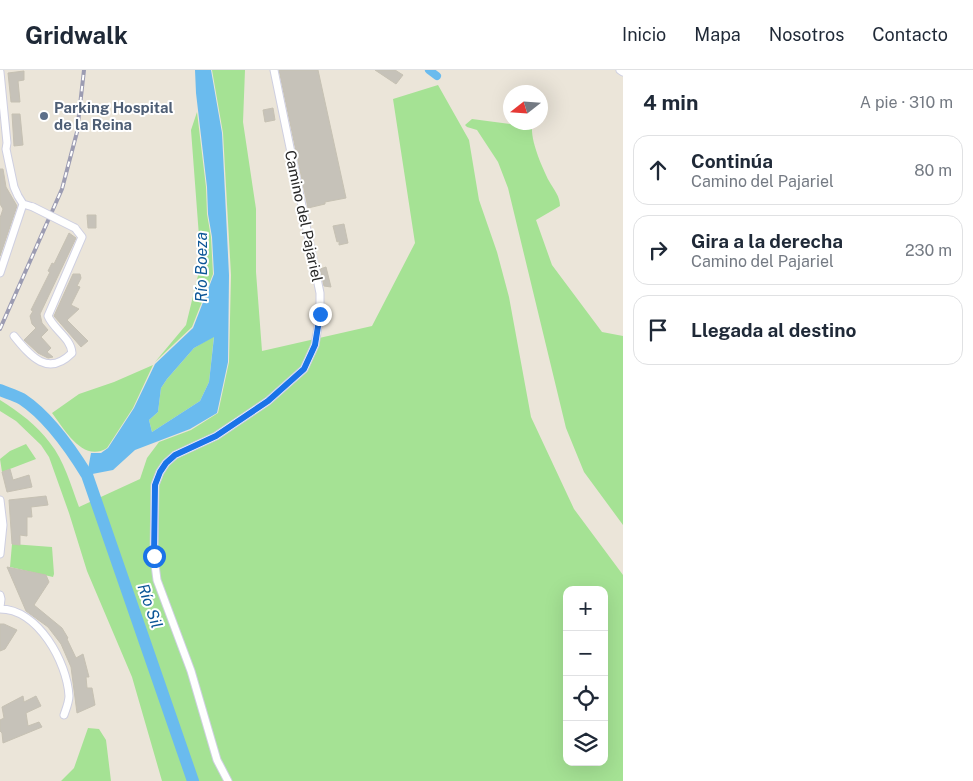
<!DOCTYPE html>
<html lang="es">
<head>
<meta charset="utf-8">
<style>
	body { margin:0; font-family:"Public Sans",sans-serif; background:#f6f6f7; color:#1f2937 }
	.controls { position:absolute; right:15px; bottom:15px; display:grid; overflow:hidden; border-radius:10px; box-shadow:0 5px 20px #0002 }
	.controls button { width:45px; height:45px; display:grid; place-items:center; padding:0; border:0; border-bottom:1px solid #e0e1e3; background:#fff; color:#1f2937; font:25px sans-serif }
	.compass { position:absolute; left:503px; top:15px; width:45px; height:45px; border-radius:50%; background:#fff; box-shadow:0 5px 20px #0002; rotate:253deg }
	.stop { position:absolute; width:15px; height:15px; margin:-11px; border:4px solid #1a73e8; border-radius:50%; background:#fff }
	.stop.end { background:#1a73e8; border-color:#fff; box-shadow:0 1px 5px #0008 }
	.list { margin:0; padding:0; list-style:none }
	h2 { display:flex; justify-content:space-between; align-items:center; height:65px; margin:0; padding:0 20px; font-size:21px }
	h2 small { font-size:16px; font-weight:400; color:#747a83 }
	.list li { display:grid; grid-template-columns:32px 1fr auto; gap:15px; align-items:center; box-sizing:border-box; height:70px; margin:0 10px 10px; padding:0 10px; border:1px solid #e0e1e3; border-radius:15px }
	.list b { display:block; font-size:19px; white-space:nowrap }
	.list p { margin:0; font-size:16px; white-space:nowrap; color:#747a83 }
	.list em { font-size:16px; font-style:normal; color:#747a83 }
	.icon { flex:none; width:28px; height:28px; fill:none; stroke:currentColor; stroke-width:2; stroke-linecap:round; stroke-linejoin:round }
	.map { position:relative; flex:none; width:623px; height:711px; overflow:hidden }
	header { display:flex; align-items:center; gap:30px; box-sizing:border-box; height:70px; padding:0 25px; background:#fff; border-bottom:1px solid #e0e1e3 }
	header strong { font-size:24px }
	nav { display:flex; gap:28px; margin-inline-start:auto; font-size:18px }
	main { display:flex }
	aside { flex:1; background:#fff }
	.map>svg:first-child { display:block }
	.green { fill:#a5e294; fill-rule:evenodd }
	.water { fill:#6abbee; fill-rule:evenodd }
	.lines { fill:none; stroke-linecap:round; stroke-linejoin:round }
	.canal { stroke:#6abbee; stroke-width:8 }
	.river { stroke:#6abbee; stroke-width:12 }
	.building { fill:#c6c2b9; stroke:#c6c1b3 }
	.minor-casing { stroke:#cecfe1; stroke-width:9 }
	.minor { stroke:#fff; stroke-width:7 }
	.rail-casing { stroke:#9c9cb2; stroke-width:4 }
	.rail { stroke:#fff; stroke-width:2; stroke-dasharray:5.5; stroke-linecap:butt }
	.minor-bridge-casing { stroke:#cecfe1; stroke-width:9; stroke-linecap:butt }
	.minor-bridge { stroke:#fff; stroke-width:7 }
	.route { stroke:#1a73e8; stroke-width:6 }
	.service-dot { fill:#5c6f8a; stroke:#fff; stroke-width:2 }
	.labels { text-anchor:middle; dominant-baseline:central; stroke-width:4; stroke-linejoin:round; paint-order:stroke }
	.service-label { font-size:15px; font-weight:bold; fill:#4e5e75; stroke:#fff; text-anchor:start }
	.street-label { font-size:15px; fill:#282828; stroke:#fff }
	.water-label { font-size:16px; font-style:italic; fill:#0c5697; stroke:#fff }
</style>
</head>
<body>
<header>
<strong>Gridwalk</strong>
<nav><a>Inicio</a><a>Mapa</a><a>Nosotros</a><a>Contacto</a></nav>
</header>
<main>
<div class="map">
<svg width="623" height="711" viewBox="0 0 623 711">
	<rect width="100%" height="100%" fill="#ebe5d9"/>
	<path class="green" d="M212 0H245L243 52 256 139V202L262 281 372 256 415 173 393 29 438 15 469 70 479 130 497 182 509 227 531 347 574 439 623 505V711H162L132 607 87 501 69 443 49 387 41 375 16 351 0 341V330C19 342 37 355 50 373 64 390 71 416 79 437L140 409 147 388 159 372 191 360 218 343 229 292 231 205 223 63ZM567 520H604V692H567Z
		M197 42 206 117 207 144 211 167 213 204 192 257 155 292 186 255 201 193 191 60Z
		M472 49 532 57C531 72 542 97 549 111 554 120 560 126 560 136L536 150 552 195 602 262 623 266V455L584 402 566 358 508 118 498 92 477 60 467 57 465 55Z
		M214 266 209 312 200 331 152 362 149 350 158 342 161 318 167 309 194 278Z
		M153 295 133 338 107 378C83 393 65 360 52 343L79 324 114 312Z
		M26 374 36 389 2 402 0 389 10 381Z
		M12 474 52 477 54 504 53 507 10 497Z
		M88 658 99 659 106 670 111 711H61L74 698Z"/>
	<path class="water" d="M195 0H211L222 63 229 205 228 292 217 343 190 359 135 380 113 400 87 405 91 383H101L108 378 134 338 155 294 193 258 214 204 212 167 208 144 207 117 196 23ZM214 267 209 312 200 331 152 362 149 350 158 342 161 318 167 309 194 278Z"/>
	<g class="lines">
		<path class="canal" d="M429 0 437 6"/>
		<path class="river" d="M0 320C7 323 15 325 22 329 48 346 71 379 87 405L193 711"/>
	</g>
	<path class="building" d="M279 0H318L346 128 325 132V134L308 138Z
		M375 0H395L403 5 396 14Z
		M24 1V10L18 11 20 32H11L8 3Z
		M273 38 275 50 265 52 263 40Z
		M12 44H20L23 75 14 76Z
		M0 99H3L6 117 17 136 0 186V148L3 139 0 134Z
		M87 145H96V158H88Z
		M344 154 348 173 339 175V171L337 172 333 156Z
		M69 163 76 168 40 244 42 253 48 260 41 267 51 278 47 282 53 287 48 288 38 283 24 270 36 258 32 254 30 246 33 241 31 240 50 202 48 201 52 193 54 194Z
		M326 197 331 217 324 216 320 199Z
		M73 204H80L81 208 77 216 80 217 71 235 79 239 67 250 88 271 81 277 54 246Z
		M10 399 13 410 29 405 32 417 7 422 2 402Z
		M46 426 48 435 31 437 32 447H27V466L20 465V475L12 474 9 430Z
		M7 497 46 505 49 512 34 535 62 558 68 568 67 569 76 588 83 584 89 607H86L87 618H92L95 635 77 643 71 597 61 574 48 557 26 541Z
		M0 554H4L17 560 5 579 0 581Z
		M23 626 24 632 36 626 41 636 26 643 28 656 39 652 42 657 3 673 2 663 0 661V650L4 648 2 637Z"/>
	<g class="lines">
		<defs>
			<path id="minor" d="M620 0 623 2
				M0 2 7 73 6 79 14 117 18 126 23 134 33 137
				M0 203 23 134
				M14 266C31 287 48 307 72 283 71 268 54 260 48 246L82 167 75 158
				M0 430 3 455 0 484
				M0 525 1 529 0 537
				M0 539C38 539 67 592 69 626 69 632 66 639 64 645
				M228 711 217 690 191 601 157 510 154 487 155 415 160 402 166 393 175 385 216 366 268 331 304 299 315 275 320 244V223L274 0"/>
		</defs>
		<use href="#minor" class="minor-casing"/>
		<use href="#minor" class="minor"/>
		<defs>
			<path id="rail" d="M0 259 62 119 77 62 84 0"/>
		</defs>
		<use href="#rail" class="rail-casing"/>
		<use href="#rail" class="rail"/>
		<defs>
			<path id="minor-bridge" d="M33 137 75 158"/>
		</defs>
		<use href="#minor-bridge" class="minor-bridge-casing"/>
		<use href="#minor-bridge" class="minor-bridge"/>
	</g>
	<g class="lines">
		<path class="route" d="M154 486 155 415 160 402 166 393 175 385 216 366 268 331 304 299 315 275 320 244"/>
	</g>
	<circle class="service-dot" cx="44" cy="46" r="5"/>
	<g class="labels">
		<g class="service-label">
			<text x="54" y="37">Parking Hospital<tspan x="54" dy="17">de la Reina</tspan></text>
		</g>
		<g class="street-label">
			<text transform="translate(304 146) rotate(78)">Camino del Pajariel</text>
		</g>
		<g class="water-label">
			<text transform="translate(201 197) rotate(-90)">Río Boeza</text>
			<text transform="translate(150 536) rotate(71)">Río Sil</text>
		</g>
	</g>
</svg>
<div class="controls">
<button>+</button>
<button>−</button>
<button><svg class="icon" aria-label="locate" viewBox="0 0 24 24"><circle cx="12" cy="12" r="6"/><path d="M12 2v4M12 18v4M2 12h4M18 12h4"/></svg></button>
<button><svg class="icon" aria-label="layers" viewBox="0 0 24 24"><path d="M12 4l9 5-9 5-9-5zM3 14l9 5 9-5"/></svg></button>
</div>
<svg class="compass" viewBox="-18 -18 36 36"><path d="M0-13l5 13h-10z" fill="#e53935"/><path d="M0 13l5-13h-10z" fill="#747a83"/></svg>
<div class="stop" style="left:154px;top:486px"></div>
<div class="stop end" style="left:320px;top:244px"></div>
</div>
<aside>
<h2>4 min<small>A pie · 310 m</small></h2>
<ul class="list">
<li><svg class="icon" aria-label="ahead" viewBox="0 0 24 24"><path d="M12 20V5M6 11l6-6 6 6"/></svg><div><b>Continúa</b><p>Camino del Pajariel</p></div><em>80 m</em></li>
<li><svg class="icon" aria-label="right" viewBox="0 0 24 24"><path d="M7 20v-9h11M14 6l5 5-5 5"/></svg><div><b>Gira a la derecha</b><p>Camino del Pajariel</p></div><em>230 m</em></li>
<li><svg class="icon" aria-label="arrive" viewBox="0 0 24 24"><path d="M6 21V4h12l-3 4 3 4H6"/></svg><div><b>Llegada al destino</b></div></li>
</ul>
</aside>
</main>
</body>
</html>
